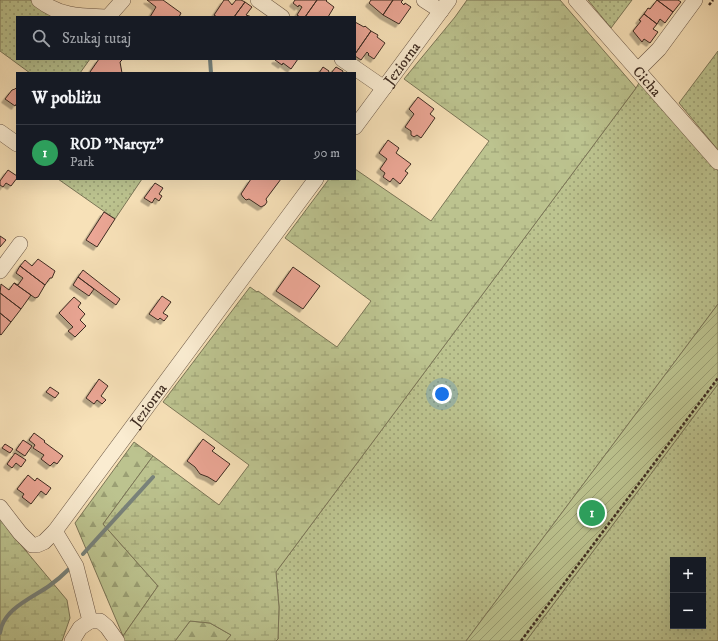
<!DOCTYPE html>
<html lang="pl">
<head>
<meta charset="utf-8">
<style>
	body { margin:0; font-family:"IM FELL DW Pica",serif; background:#242831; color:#f1f3f6 }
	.controls { position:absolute; right:12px; bottom:12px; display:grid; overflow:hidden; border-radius:0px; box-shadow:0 4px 16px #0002 }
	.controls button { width:36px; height:36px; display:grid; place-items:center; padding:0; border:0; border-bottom:1px solid #363941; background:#171b24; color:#f1f3f6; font:20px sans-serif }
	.you { position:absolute; left:442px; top:394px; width:14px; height:14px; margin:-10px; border:3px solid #fff; border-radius:50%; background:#1a73e8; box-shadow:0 0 0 6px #1a73e833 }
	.badge { display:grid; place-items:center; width:26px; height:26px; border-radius:50%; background:#2563eb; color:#fff; font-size:13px; font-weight:700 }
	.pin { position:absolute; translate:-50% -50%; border:2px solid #fff; box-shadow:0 1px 4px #0006 }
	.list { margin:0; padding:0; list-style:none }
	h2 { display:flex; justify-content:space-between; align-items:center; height:52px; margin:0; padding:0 16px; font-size:17px }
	h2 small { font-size:13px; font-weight:400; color:#9ea1a6 }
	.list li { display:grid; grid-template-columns:26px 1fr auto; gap:12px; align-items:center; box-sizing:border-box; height:56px; padding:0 16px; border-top:1px solid #363941 }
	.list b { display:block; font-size:15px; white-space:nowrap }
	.list p { margin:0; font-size:13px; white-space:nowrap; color:#9ea1a6 }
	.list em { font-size:13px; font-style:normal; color:#9ea1a6 }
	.icon { flex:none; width:22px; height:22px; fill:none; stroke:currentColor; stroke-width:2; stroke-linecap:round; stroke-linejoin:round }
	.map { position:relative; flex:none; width:718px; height:641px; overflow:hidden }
	.search { position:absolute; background:#171b24; box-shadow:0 4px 16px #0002; left:16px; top:16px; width:340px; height:44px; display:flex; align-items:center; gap:10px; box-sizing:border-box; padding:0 14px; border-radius:0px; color:#9ea1a6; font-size:15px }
	.panel { position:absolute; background:#171b24; box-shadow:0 4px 16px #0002; left:16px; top:72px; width:340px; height:108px; border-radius:0px }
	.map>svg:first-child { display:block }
	.grass { fill:url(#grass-dots); stroke:#7c7758; fill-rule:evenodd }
	.forest { fill:url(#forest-firs); stroke:#7c7758 }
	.wetland { fill:url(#wetland-marsh); stroke:#7c7758 }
	.garden { fill:url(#garden-furrows); stroke:#7c7758 }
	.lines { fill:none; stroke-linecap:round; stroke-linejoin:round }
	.stream { stroke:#78827b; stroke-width:4 }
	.building { fill:#eba695; stroke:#3d2b21; filter:url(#shadow) }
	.minor-casing { stroke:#6c5847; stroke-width:16 }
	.path { stroke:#3d2b21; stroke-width:2.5; stroke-dasharray:3 2; stroke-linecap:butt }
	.minor { stroke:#faecd1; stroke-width:15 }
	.labels { text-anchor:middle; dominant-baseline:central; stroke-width:3; stroke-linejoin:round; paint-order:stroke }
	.street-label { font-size:15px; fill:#3d2b21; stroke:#faecd1 }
</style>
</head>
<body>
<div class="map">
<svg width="718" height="641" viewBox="0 0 718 641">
	<defs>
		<pattern id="grass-dots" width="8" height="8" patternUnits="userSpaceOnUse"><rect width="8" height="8" fill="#bcc38f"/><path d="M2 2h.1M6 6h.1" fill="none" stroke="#9a9f74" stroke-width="1.8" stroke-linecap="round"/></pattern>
		<pattern id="forest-firs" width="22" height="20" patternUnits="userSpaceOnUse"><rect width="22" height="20" fill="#bcc38f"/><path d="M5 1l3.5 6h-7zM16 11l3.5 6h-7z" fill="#9a9f74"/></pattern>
		<pattern id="wetland-marsh" width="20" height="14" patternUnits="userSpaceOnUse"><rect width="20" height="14" fill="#bcc38f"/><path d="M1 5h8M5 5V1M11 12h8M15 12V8" fill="none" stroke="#9a9f74"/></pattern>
		<pattern id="garden-furrows" width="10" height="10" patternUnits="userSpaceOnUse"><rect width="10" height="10" fill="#bcc38f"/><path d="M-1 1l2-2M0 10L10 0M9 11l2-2" fill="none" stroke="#9a9f74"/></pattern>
		<filter id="shadow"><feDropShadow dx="-3.5" dy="3.5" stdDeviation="0" flood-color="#0004"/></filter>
	</defs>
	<rect width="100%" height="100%" fill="#f7e1b8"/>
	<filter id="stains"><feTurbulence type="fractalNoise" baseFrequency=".005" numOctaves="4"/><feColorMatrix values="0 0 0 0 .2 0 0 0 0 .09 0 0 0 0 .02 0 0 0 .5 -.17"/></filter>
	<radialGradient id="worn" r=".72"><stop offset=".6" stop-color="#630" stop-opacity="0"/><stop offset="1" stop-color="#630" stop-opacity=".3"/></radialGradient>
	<path class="grass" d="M0 0H30L54 17H17V59H90L80 73H30L0 51Z
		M588 0H632L611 28Z
		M718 51V150L679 103Z
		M640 81 669 113 718 171V304L466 641H276L278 639 279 607 276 572 636 88Z
		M58 179H142L115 219Z
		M718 384V641H526ZM673 560H703V626H673Z"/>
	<path class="forest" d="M134 442 153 456 103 524 158 586 123 636 75 523Z
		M190 621 210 623 231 635 226 641H175Z"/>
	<path class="wetland" d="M467 0H560L636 88 276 572 279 607 278 639 276 641H226L231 635 210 623 190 621 175 641H124L123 636 158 586 103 524 153 456 219 505 249 465 163 402 250 287 257 292 258 291 337 347 371 301 285 238 329 179H355V169L431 221 489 141 404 79 455 17Z
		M0 516 21 545 67 600 70 618 62 641H0Z"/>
	<path class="garden" d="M718 304V384L526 641H466Z"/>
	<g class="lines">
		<path class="stream" d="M210 59 211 73
			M83 554 153 477
			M0 633C3 609 32 598 49 586 56 581 63 575 69 569"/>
	</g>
	<path class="building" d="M147 0H163L181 13 179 17H150L156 7Z
		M224 0H228L232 5 236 0H241L245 2 234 17H217L214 15Z
		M295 0H317L305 17H300L297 15 302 7 299 5 298 7 293 3Z
		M317 0H327L326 1 334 7 328 17H305Z
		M371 0H393L383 15 369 3Z
		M393 0H403L401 2 404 5 405 3 411 7 399 24 383 15Z
		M657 0H678L681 2 673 12Z
		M657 0 673 12 665 23 660 19 657 24 644 14 648 8 650 9Z
		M245 2 252 7 246 15 252 17H234Z
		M644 14 657 24 653 29 658 32 650 43 644 39 642 42 633 31 641 21 639 20Z
		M355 22 364 27 365 26 371 31 355 54Z
		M371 31 378 35 377 37 385 43 374 59 368 55 369 54 367 52 361 60 355 56V54Z
		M99 59H123L120 62 122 73H91L90 72Z
		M276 59H298L291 69 283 63 282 65 275 60Z
		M323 67 329 71 328 73H319Z
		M336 67 343 71 342 73H331Z
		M17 87V103L15 106 5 99 12 90 15 89Z
		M418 97 434 109 430 114 435 118 421 138 417 135 414 137 411 135V131L405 127 414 114 409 109Z
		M388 140 399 148 396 153 411 164 405 171 408 173 400 184 393 178 390 182 383 177 385 173 380 169 387 159 379 153Z
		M8 170 17 176V178L11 186 6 183 3 187 0 185V181Z
		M251 179H281L266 199 267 202 265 205 261 207 249 199 246 200 243 197 241 194Z
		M155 183 163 188 159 194 162 196 159 201 155 198 152 203 144 198Z
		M104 212 115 219 97 247 86 240Z
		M0 236 6 240 0 247Z
		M38 259 55 271 52 278H50L45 285 20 266 25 260 32 266Z
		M20 266 45 285 38 297 35 298 14 283 18 285 23 278 16 273Z
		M293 267 320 286 303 309 276 291Z
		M83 270 120 299 116 305 78 277Z
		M78 277 94 289 89 296 73 285Z
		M14 283 31 295 21 309 0 293 1 284 9 290Z
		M0 293 21 309 11 322 0 313Z
		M162 296 171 302 163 313 168 316 164 321 160 318 158 320 149 314Z
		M74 297 81 303 78 307 85 314 80 320 86 326 75 337 68 331 73 327 59 313Z
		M0 313 11 322 1 335 0 334Z
		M99 379 108 386 101 396 106 400 102 404 97 400 94 404 86 398Z
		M50 387 59 393 55 398 46 392Z
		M34 433 45 441 44 442 63 456 57 464 54 462 50 466 41 459 44 455 33 448 35 445 29 440Z
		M203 439 215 448 212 451 230 464 216 482 208 477 200 474 195 467 187 461Z
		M23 440 32 446 25 456 16 450Z
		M5 444 13 449 10 453 2 448Z
		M15 453 26 460 21 467 16 463 12 468 7 464Z
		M28 475 35 481 37 478 51 488 46 495 41 491 31 504 22 497 24 494 17 489Z"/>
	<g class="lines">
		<defs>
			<g id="minor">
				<path d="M39 0C61 17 82 16 108 17L123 0"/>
				<path d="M258 0 282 17"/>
				<path d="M424 0 441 11"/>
				<path id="s1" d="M576 0 718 162"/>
				<path d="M342 59 384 88"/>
				<path d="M638 70 659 49 695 0"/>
				<path id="s2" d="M355 127 449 0"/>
				<path d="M0 132 17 144"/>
				<path d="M0 271 20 244"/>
				<path d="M0 507 20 533 32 545H37L44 542 55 531"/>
				<path d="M90 621H100L107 627 117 641"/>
				<path id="s3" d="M72 641 80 628 90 621 76 566 55 531 316 179"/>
			</g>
		</defs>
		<use href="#minor" class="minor-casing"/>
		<path class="path" d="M709 5 713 0
			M521 641 718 378"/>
		<use href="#minor" class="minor"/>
	</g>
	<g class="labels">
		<g class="street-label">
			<text stroke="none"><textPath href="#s2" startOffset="79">Jeziorna</textPath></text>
			<text stroke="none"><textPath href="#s1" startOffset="108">Cicha</textPath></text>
			<text stroke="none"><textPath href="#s3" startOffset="282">Jeziorna</textPath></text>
		</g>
	</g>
	<rect width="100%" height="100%" filter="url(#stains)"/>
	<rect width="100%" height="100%" fill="url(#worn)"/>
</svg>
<div class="controls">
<button>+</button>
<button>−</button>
</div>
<div class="you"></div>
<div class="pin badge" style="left:592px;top:513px;background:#2e9e5b">1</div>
<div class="search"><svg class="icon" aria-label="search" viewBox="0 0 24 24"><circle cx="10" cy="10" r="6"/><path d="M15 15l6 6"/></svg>Szukaj tutaj</div>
<section class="panel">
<h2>W pobliżu<small></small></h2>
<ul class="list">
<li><span class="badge" style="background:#2e9e5b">1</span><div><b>ROD &quot;Narcyz&quot;</b><p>Park</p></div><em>90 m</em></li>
</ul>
</section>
</div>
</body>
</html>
